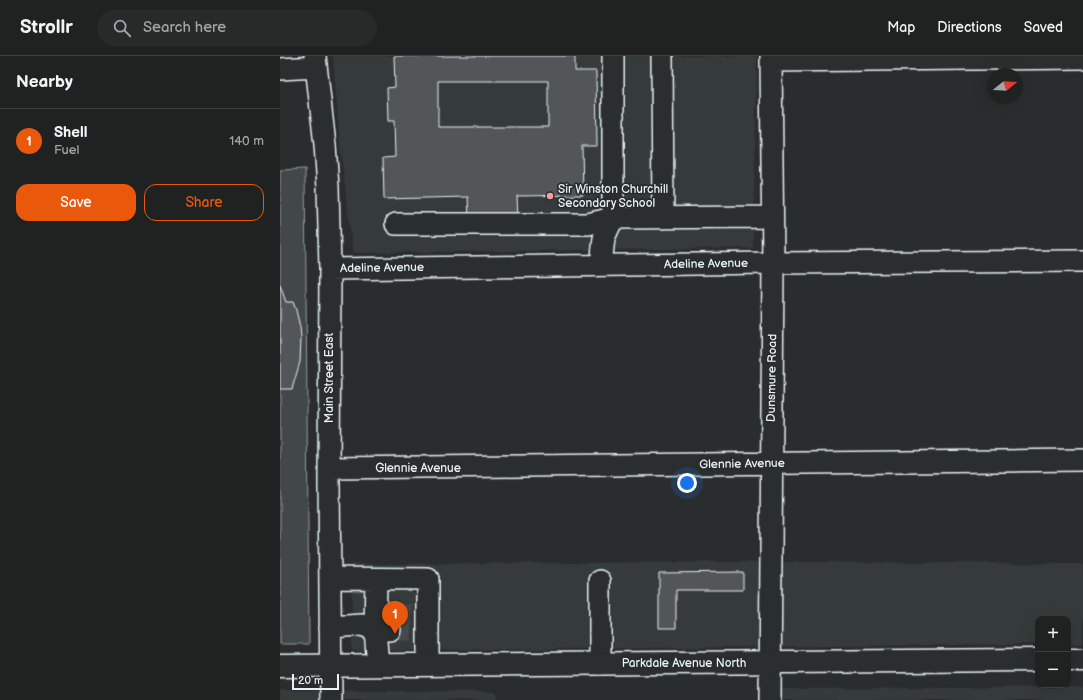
<!DOCTYPE html>
<html lang="en">
<head>
<meta charset="utf-8">
<style>
	body { margin:0; font-family:"Balsamiq Sans",sans-serif; background:#282a2a; color:#f1f3f6 }
	.controls { position:absolute; right:12px; bottom:12px; display:grid; overflow:hidden; border-radius:8px; box-shadow:0 4px 16px #0002 }
	.controls button { width:36px; height:36px; display:grid; place-items:center; padding:0; border:0; border-bottom:1px solid #3d3f40; background:#202222; color:#f1f3f6; font:20px sans-serif }
	.compass { position:absolute; left:707px; top:12px; width:36px; height:36px; border-radius:50%; background:#202222; box-shadow:0 4px 16px #0002; rotate:72deg }
	.scale { position:absolute; left:12px; bottom:10px; width:47px; box-sizing:border-box; padding-left:4px; border:2px solid #e8f1f8; border-top:0; font-size:11px; line-height:14px; white-space:nowrap; color:#e8f1f8; -webkit-text-stroke:3px #2a2d2e; paint-order:stroke }
	.you { position:absolute; left:407px; top:427px; width:14px; height:14px; margin:-10px; border:3px solid #fff; border-radius:50%; background:#1a73e8; box-shadow:0 0 0 6px #1a73e833 }
	.badge { display:grid; place-items:center; width:26px; height:26px; border-radius:50%; background:#ea580c; color:#fff; font-size:13px; font-weight:700 }
	.pin { position:absolute; translate:-50% -33px; filter:drop-shadow(0 1px 2px #0008) }
	.pin::after { content:''; position:absolute; top:21px; width:14px; height:12px; background:inherit; clip-path:polygon(0 0,100% 0,50% 100%) }
	.list { margin:0; padding:0; list-style:none }
	h2 { display:flex; justify-content:space-between; align-items:center; height:52px; margin:0; padding:0 16px; font-size:17px }
	h2 small { font-size:13px; font-weight:400; color:#a2a4a5 }
	.list li { display:grid; grid-template-columns:26px 1fr auto; gap:12px; align-items:center; box-sizing:border-box; height:64px; padding:0 16px; border-top:1px solid #3d3f40 }
	.list b { display:block; font-size:15px; white-space:nowrap }
	.list p { margin:0; font-size:13px; white-space:nowrap; color:#a2a4a5 }
	.list em { font-size:13px; font-style:normal; color:#a2a4a5 }
	.actions { display:flex; gap:8px; padding:12px 16px }
	.actions a { flex:1; padding:9px 0; border:1px solid #ea580c; border-radius:12px; text-align:center; font-size:14px; color:#ea580c }
	.actions .main { background:#ea580c; color:#fff }
	.icon { flex:none; width:22px; height:22px; fill:none; stroke:currentColor; stroke-width:2; stroke-linecap:round; stroke-linejoin:round }
	.map { position:relative; flex:none; width:803px; height:644px; overflow:hidden }
	header { display:flex; align-items:center; gap:24px; box-sizing:border-box; height:56px; padding:0 20px; background:#202222; border-bottom:1px solid #3d3f40 }
	header strong { font-size:19px }
	nav { display:flex; gap:22px; margin-inline-start:auto; font-size:14px }
	.search { width:280px; height:36px; background:#282a2a; display:flex; align-items:center; gap:10px; box-sizing:border-box; padding:0 14px; border-radius:22px; color:#a2a4a5; font-size:15px }
	main { display:flex }
	aside { flex:1; background:#202222 }
	.map>svg:first-child { display:block }
	.built { fill:#363a3b }
	.green { fill:#424648; stroke:#959ca0 }
	.building { fill:#535759; stroke:#e8f1f8; fill-rule:evenodd }
	.lines { fill:none; stroke-linecap:round; stroke-linejoin:round }
	.minor-tunnel { stroke:#464a4c; stroke-width:21; stroke-dasharray:21 10; stroke-linecap:butt }
	.minor-casing { stroke:#e8f1f8; stroke-width:24 }
	.major-casing { stroke:#e8f1f8; stroke-width:25 }
	.minor { stroke:#2a2d2e; stroke-width:21 }
	.major { stroke:#2a2d2e; stroke-width:22 }
	.poi-dot { fill:#ff9aa2; stroke:#2a2d2e; stroke-width:1.5 }
	.labels { text-anchor:middle; dominant-baseline:central; stroke-width:3.5; stroke-linejoin:round; paint-order:stroke }
	.poi-label { font-size:12px; fill:#e8f1f8; stroke:#2a2d2e; text-anchor:start }
	.street-label { font-size:12px; fill:#e8f1f8; stroke:#2a2d2e }
</style>
</head>
<body>
<header>
<strong>Strollr</strong>
<div class="search"><svg class="icon" aria-label="search" viewBox="0 0 24 24"><circle cx="10" cy="10" r="6"/><path d="M15 15l6 6"/></svg>Search here</div>
<nav><a>Map</a><a>Directions</a><a>Saved</a></nav>
</header>
<main>
<aside>
<h2>Nearby<small></small></h2>
<ul class="list">
<li><span class="badge">1</span><div><b>Shell</b><p>Fuel</p></div><em>140 m</em></li>
</ul>
<div class="actions"><a class="main">Save</a><a>Share</a></div>
</aside>
<div class="map">
<svg width="803" height="644" viewBox="0 0 803 644">
	<rect width="100%" height="100%" fill="#2a2d2e"/>
	<filter id="ink" filterUnits="userSpaceOnUse"><feTurbulence type="fractalNoise" baseFrequency=".025" numOctaves="2"/><feDisplacementMap in="SourceGraphic" scale="8" xChannelSelector="R" yChannelSelector="G"/><feConvolveMatrix kernelMatrix="1 2 1 2 8 2 1 2 1" color-interpolation-filters="sRGB"/></filter>
	<g filter="url(#ink)">
		<path class="built" d="M53 0H477L473 192 73 197 60 88Z
			M514 506 803 508V588H788V563H758V588L72 595V508Z
			M803 631V644H502V633Z
			M0 634 216 636 217 644H0Z"/>
		<path class="green" d="M25 113 29 588H0V114Z"/>
		<path class="building" d="M114 0H295V15H316L317 90H302L303 139 237 140 238 163 189 164 188 141 104 143 103 102 115 101 114 65H108L107 32 115 31ZM158 25H268V71H158Z
			M0 229 6 246H13L16 254 20 271 21 282 20 306 12 333H0Z
			M463 516V534H396V572H379V517Z"/>
		<g class="lines">
			<path class="minor-tunnel" d="M111 559H139
				M110 574H139"/>
			<defs>
				<path id="minor" d="M35 0 45 89 48 131 50 213 49 425 51 644
					M333 0V162L492 161
					M382 0 383 162
					M491 5 803 2
					M0 13 36 11
					M116 168H308L333 162
					M321 209 324 182 333 162
					M50 213 493 207 803 205
					M50 412 803 404
					M50 522 148 523V609
					M96 523 95 574 98 609
					M50 571 82 569 95 574H110
					M320 608V525
					M490 644 493 207 491 0"/>
				<path id="major" d="M788 604H803
					M0 610 758 604"/>
			</defs>
			<use href="#minor" class="minor-casing"/>
			<use href="#major" class="major-casing"/>
			<use href="#minor" class="minor"/>
			<use href="#major" class="major"/>
		</g>
	</g>
	<circle class="poi-dot" cx="270" cy="140" r="4"/>
	<g class="labels">
		<g class="poi-label">
			<text x="278" y="133">Sir Winston Churchill<tspan x="278" dy="14">Secondary School</tspan></text>
		</g>
		<g class="street-label">
			<text transform="translate(426 208) rotate(-1)">Adeline Avenue</text>
			<text transform="translate(102 212) rotate(-1)">Adeline Avenue</text>
			<text transform="translate(49 322) rotate(-90)">Main Street East</text>
			<text transform="translate(492 322) rotate(-89)">Dunsmure Road</text>
			<text transform="translate(462 408) rotate(-1)">Glennie Avenue</text>
			<text x="138" y="412">Glennie Avenue</text>
			<text x="404" y="607">Parkdale Avenue North</text>
		</g>
	</g>
</svg>
<div class="controls">
<button>+</button>
<button>−</button>
</div>
<svg class="compass" viewBox="-18 -18 36 36"><path d="M0-13l5 13h-10z" fill="#e53935"/><path d="M0 13l5-13h-10z" fill="#a2a4a5"/></svg>
<div class="scale">20 m</div>
<div class="you"></div>
<div class="pin badge" style="left:115px;top:578px">1</div>
</div>
</main>
</body>
</html>
